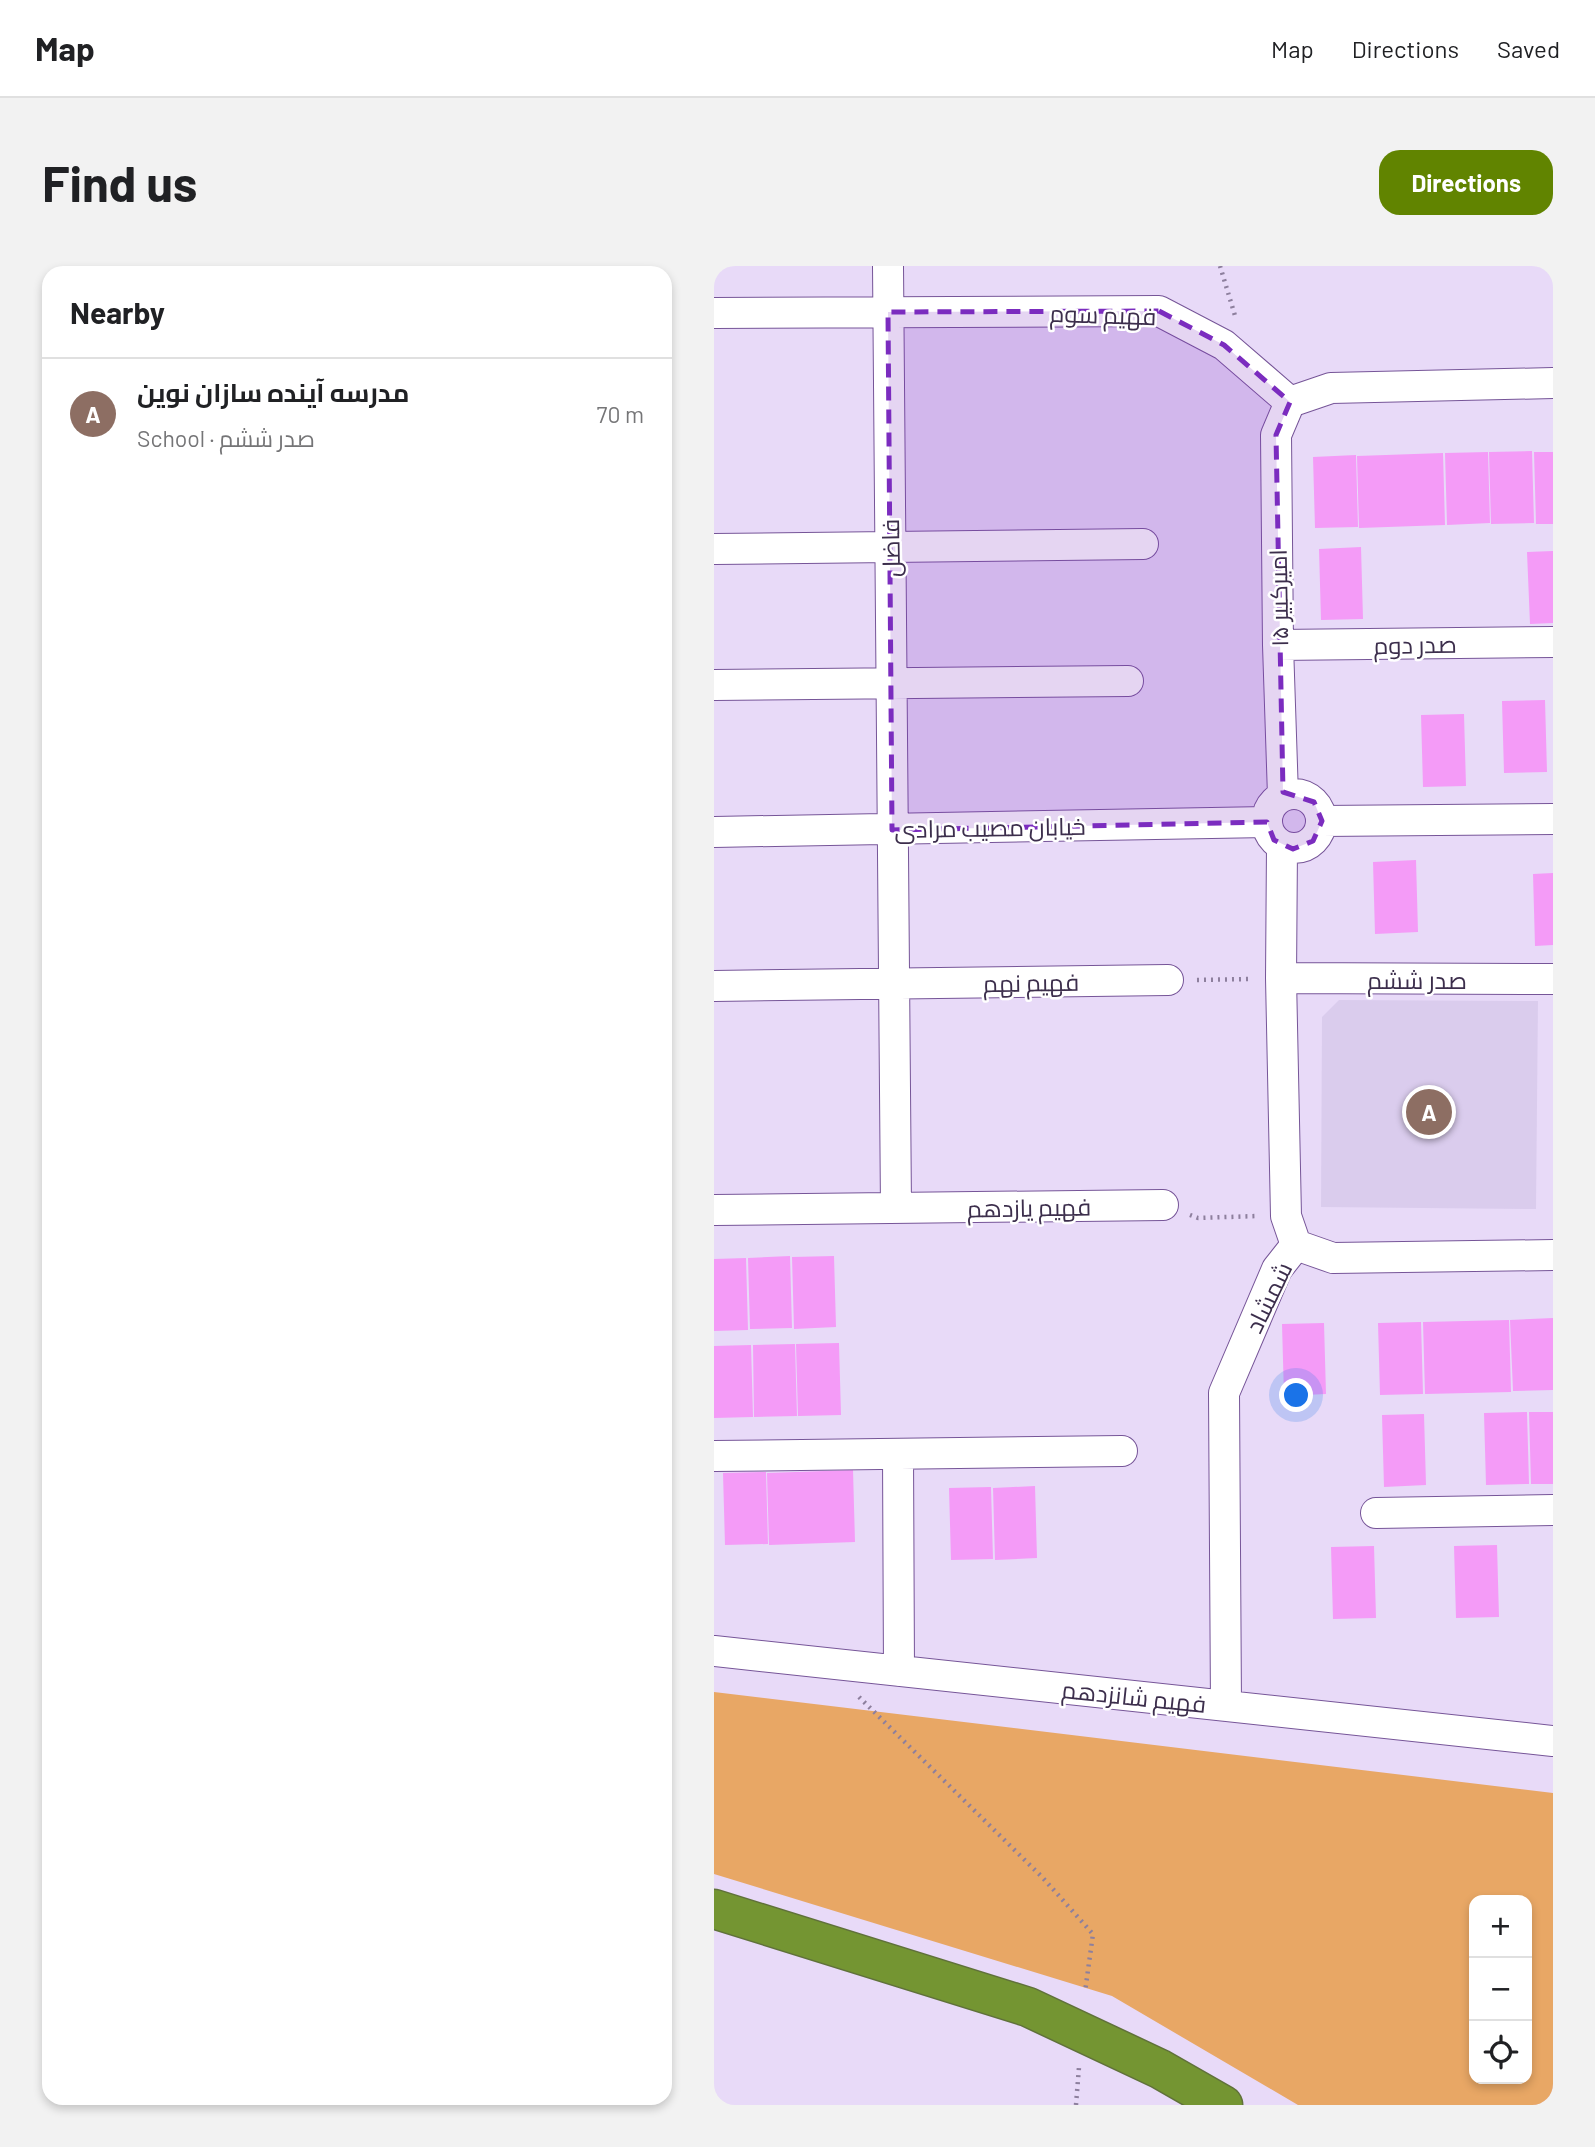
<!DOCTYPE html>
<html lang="en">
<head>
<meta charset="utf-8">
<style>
	body { margin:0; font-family:Barlow,Cairo,sans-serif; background:#f2f2f2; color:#202124 }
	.controls { position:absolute; right:21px; bottom:21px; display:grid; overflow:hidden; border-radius:14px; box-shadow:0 4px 10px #0003 }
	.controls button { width:63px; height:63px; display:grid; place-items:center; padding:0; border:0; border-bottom:2px solid #e0e0e0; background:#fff; color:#202124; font:35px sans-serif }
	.you { position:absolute; left:583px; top:1130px; width:24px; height:24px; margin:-18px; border:5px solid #fff; border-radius:50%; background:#1a73e8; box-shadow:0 0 0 10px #1a73e833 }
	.badge { display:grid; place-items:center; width:46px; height:46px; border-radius:50%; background:#618400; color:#fff; font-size:23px; font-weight:700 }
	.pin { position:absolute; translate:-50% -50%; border:4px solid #fff; box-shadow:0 2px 7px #0006 }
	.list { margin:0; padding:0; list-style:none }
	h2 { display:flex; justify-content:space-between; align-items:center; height:91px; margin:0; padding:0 28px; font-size:30px }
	h2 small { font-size:23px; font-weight:400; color:#757577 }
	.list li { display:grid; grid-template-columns:46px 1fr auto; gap:21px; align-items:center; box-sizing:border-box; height:112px; padding:0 28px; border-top:2px solid #e0e0e0 }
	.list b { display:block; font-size:26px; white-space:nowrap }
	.list p { margin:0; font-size:23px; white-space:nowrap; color:#757577 }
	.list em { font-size:23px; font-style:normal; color:#757577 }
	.icon { flex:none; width:38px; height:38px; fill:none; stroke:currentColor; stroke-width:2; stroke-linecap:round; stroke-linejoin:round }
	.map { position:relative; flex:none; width:839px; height:1839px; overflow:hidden; border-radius:21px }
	header { display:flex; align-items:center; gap:42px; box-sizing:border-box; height:98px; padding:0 35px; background:#fff; border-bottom:2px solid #e0e0e0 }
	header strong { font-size:33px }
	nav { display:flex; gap:38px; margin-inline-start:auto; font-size:24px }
	.intro { display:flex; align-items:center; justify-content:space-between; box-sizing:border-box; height:168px; padding:0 42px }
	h1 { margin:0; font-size:49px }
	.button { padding:18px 32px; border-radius:21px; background:#618400; color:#fff; font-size:24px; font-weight:700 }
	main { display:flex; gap:42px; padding:0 42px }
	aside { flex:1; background:#fff; border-radius:21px; box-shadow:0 4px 10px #0003 }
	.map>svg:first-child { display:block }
	.built { fill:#dacced }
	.green { fill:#e8a765; fill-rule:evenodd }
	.building { fill:#f49bf7 }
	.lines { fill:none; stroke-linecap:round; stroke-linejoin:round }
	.minor-casing { stroke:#765598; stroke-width:32 }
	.highway-casing { stroke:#60713b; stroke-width:41 }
	.path { stroke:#8d7f9d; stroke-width:4.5; stroke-dasharray:2 5; stroke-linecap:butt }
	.minor { stroke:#fff; stroke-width:30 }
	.highway { stroke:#749532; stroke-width:38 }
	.marked { fill:#7b2cbf; fill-opacity:0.2; stroke:#7b2cbf; stroke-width:5; stroke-dasharray:14 9; stroke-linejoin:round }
	.labels { text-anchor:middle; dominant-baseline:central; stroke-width:5; stroke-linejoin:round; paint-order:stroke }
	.street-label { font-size:24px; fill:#3c2e4c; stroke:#fff }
</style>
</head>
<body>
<header>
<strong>Map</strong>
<nav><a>Map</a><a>Directions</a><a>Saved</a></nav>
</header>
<div class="intro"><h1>Find us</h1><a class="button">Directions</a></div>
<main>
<aside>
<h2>Nearby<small></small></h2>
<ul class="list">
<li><span class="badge" style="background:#8d6e63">A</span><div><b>مدرسه آینده سازان نوین</b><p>School · صدر ششم</p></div><em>70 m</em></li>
</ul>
</aside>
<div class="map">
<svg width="839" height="1839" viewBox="0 0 839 1839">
	<rect width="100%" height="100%" fill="#e8daf8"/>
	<path class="built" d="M625 734 824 735 822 943 607 941 608 751Z"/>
	<path class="green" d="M0 1426 839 1527V1839H584L398 1730 0 1608ZM760 1634H813V1813H760Z"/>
	<path class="building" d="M818 185 820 257 777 258 775 186Z
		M774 186 776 257 733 259 731 187Z
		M820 186H839V258H822Z
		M729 187 731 259 645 262 643 190Z
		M642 189 644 261 601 262 599 191Z
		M647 281 649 353 607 354 605 283Z
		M839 285V357L816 358 813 286Z
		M831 434 833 506 790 507 788 435Z
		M750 448 752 520 709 521 707 449Z
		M702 594 704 666 661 668 659 596Z
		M839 607V679L821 680 819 608Z
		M76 990 78 1062 36 1063 34 992Z
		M120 990 122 1061 80 1063 78 991Z
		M32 992 34 1064 0 1065V993Z
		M839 1052V1124L799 1125 796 1054Z
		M795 1054 797 1126 711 1128 709 1056Z
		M707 1056 709 1128 666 1129 664 1057Z
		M610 1057 612 1128 570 1130 568 1058Z
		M125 1077 127 1149 84 1150 82 1078Z
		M81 1078 83 1150 40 1151 39 1079Z
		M37 1079 39 1151 0 1152V1080Z
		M813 1146 815 1218 772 1219 770 1147Z
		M815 1146H839V1218H817Z
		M710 1148 712 1219 670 1221 668 1149Z
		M139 1204 141 1276 55 1279 53 1207Z
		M52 1206 54 1278 11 1279 9 1207Z
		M321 1220 323 1292 281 1294 279 1222Z
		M277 1221 279 1293 237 1294 235 1222Z
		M783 1279 785 1351 742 1352 740 1280Z
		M660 1280 662 1352 619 1353 617 1281Z"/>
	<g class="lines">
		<defs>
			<path id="minor" d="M174 0 182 942
				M0 47 445 45 510 79 576 136
				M576 136 617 122 839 117
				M0 283 429 278
				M564 379 839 376
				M0 419 414 415
				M553 555a27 27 0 1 1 54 0a27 27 0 1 1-54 0Z
				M569 530 564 379 562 169 576 136
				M608 555 839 553
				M0 566 553 556
				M567 712 839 713
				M0 720 454 714
				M0 944 449 939
				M582 979 619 992 839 989
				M184 1188 185 1405
				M0 1190 408 1185
				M662 1247 839 1244
				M0 1385 839 1475
				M512 1440 510 1127 563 1003 582 979 572 950 567 712 568 580"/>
			<path id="highway" d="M0 1643 314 1741 446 1803 509 1839"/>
		</defs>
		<use href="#minor" class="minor-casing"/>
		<use href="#highway" class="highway-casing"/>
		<path class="path" d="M506 0 522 53
			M483 714 537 713
			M476 949 484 952 544 950
			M145 1431 329 1612 379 1668 371 1726
			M362 1839 365 1801"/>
		<use href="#minor" class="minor"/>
		<use href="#highway" class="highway"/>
	</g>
	<path class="marked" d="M445 45 510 79 576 136 562 169 569 526 600 536 608 555 599 575 579 583 560 574 553 556 178 564 174 46Z"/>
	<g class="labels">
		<g class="street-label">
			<text transform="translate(389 48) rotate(2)">فهیم سوم</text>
			<text transform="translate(176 282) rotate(-91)">فاضل</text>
			<text transform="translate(564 332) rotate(-91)">امیرکبیر ۱۵</text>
			<text transform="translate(701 378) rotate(-1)">صدر دوم</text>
			<text transform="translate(276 561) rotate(-1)">خیابان مصیب مرادی</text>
			<text x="703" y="713">صدر ششم</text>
			<text transform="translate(317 716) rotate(-1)">فهیم نهم</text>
			<text transform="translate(315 941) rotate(-1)">فهیم یازدهم</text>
			<text transform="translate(554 1031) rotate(-64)">شمشاد</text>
			<text transform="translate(420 1430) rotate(6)">فهیم شانزدهم</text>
		</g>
	</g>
</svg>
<div class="controls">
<button>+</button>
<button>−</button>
<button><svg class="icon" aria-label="locate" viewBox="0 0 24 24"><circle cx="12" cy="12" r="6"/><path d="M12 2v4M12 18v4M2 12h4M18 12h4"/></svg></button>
</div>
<div class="you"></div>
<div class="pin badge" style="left:715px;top:846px;background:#8d6e63">A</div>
</div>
</main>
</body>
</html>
